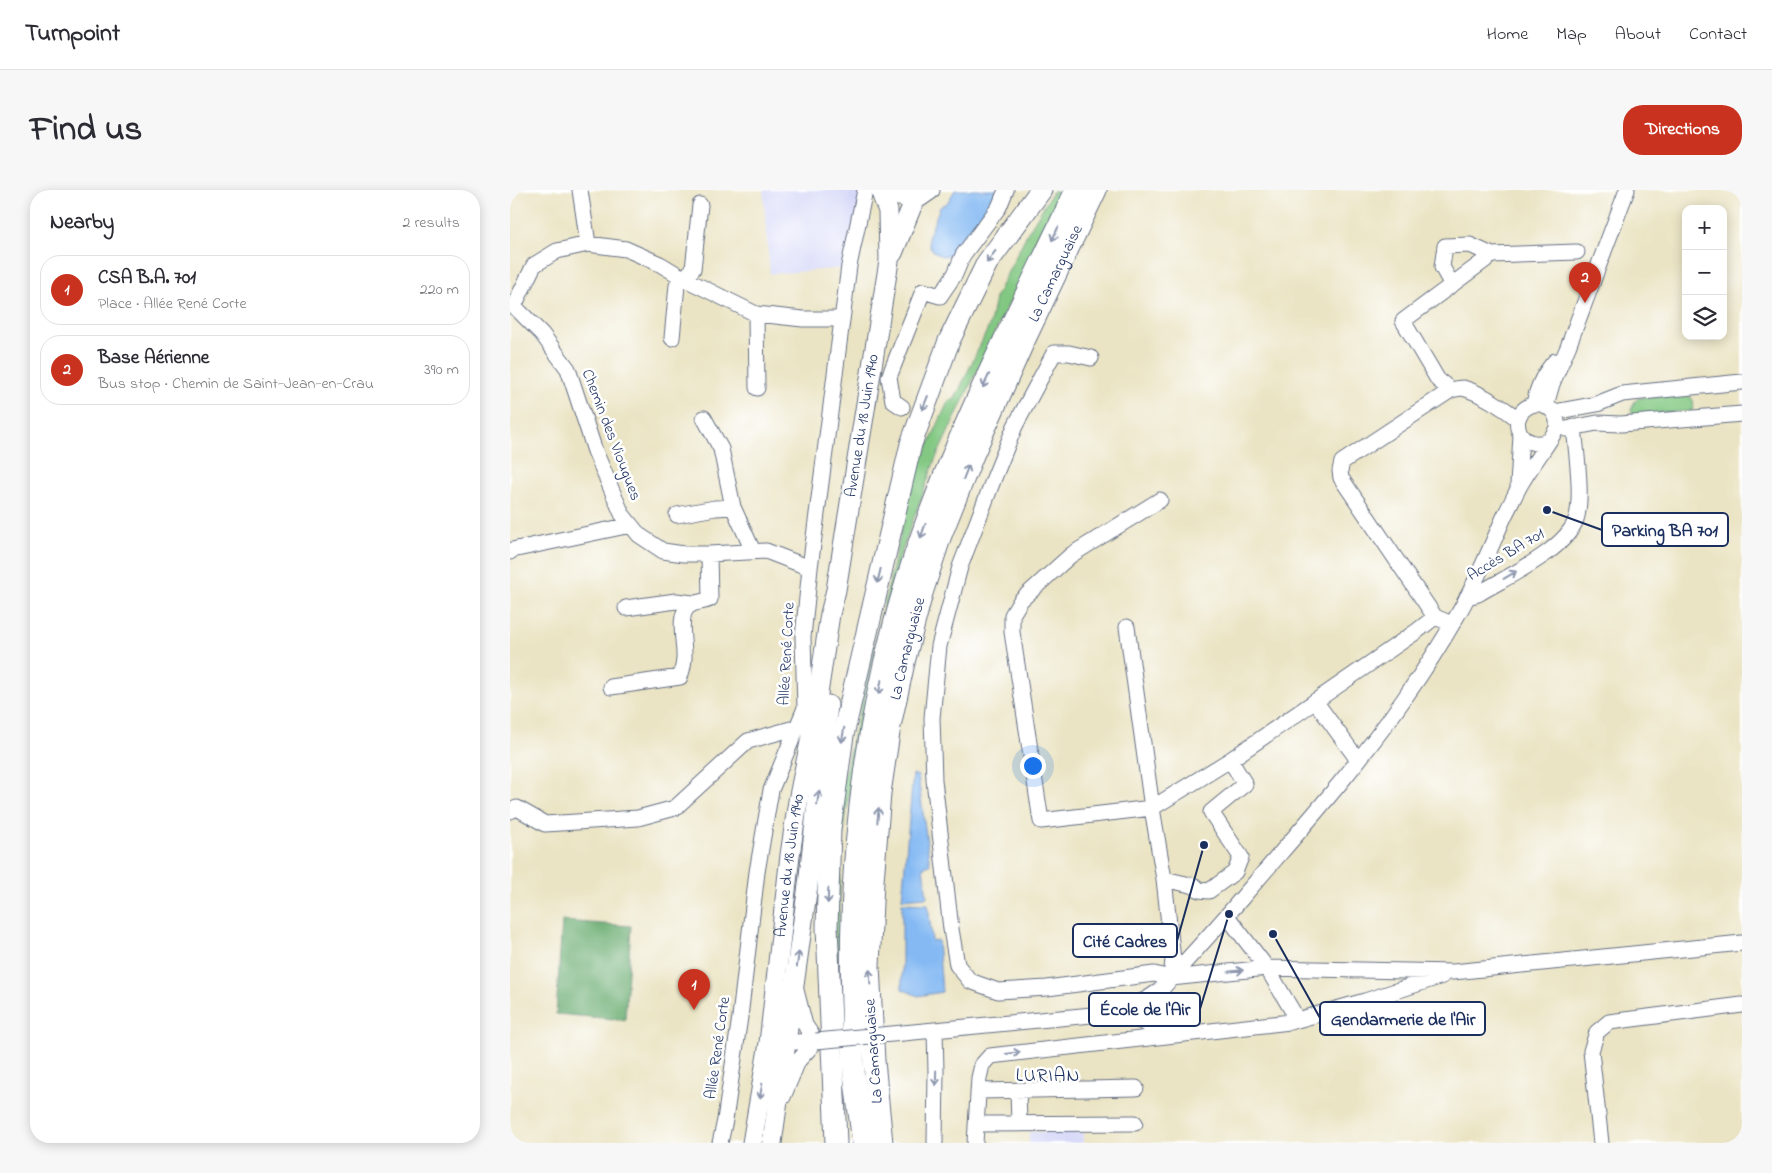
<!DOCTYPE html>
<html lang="en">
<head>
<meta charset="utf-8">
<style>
	body { margin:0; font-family:"Indie Flower",sans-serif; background:#f7f7f7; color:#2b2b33 }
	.controls { position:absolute; right:15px; top:15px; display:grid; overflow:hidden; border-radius:10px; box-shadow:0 2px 12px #0003 }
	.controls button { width:45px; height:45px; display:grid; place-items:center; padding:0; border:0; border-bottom:1px solid #e1e1e2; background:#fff; color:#2b2b33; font:25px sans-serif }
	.you { position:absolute; left:522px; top:575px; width:18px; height:18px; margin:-12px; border:4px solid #fff; border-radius:50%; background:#1a73e8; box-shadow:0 0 0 8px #1a73e833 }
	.badge { display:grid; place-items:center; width:32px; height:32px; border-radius:50%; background:#c8321e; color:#fff; font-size:16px; font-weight:700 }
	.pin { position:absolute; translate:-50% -41px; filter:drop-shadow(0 1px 2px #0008) }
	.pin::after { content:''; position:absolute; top:26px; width:18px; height:15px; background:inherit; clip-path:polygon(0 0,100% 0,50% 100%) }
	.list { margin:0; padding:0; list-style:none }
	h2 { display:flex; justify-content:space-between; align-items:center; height:65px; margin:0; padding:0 20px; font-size:21px }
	h2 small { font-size:16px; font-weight:400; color:#7c7c81 }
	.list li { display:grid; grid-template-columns:32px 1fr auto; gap:15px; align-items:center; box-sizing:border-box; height:70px; margin:0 10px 10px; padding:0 10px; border:1px solid #e1e1e2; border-radius:20px }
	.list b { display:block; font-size:19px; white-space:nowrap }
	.list p { margin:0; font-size:16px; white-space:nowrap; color:#7c7c81 }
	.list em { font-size:16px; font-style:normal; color:#7c7c81 }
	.icon { flex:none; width:28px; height:28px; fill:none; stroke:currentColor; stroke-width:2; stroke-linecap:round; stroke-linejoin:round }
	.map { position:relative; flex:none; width:1232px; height:953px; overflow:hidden; border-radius:20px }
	header { display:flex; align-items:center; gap:30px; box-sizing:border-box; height:70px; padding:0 25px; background:#fff; border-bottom:1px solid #e1e1e2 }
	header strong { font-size:24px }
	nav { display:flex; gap:28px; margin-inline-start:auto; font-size:18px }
	.intro { display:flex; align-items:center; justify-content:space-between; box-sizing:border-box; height:120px; padding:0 30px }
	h1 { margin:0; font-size:35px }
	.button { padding:12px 22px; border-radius:20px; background:#c8321e; color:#fff; font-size:18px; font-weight:700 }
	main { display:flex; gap:30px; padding:0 30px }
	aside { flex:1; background:#fff; border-radius:20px; box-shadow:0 2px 12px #0003 }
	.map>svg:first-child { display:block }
	.built { fill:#d6d8f8 }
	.green { fill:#82c882; stroke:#4e7c70 }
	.forest { fill:#69ac70; stroke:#426e67 }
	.water { fill:#84b9f3; stroke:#5074a8 }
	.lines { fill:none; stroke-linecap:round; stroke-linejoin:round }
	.minor-casing { stroke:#646e82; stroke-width:17 }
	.major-casing { stroke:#646e82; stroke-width:21 }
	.highway-casing { stroke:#646e82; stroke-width:23 }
	.minor { stroke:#fff; stroke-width:15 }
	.major { stroke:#fff; stroke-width:19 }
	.highway { stroke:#fff; stroke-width:21 }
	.minor-bridge-casing { stroke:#646e82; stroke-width:17; stroke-linecap:butt }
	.minor-bridge { stroke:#fff; stroke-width:15 }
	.oneway { stroke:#8d97ae }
	.labels { text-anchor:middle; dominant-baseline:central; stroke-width:5; stroke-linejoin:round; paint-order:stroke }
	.street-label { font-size:16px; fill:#1b2f5e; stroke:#fff }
	.quarter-label { font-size:19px; letter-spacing:1px; fill:#1b2f5e; stroke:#fff }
	.leader { fill:none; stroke:#1b2f5e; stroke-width:2 }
	.callout-dot { fill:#1b2f5e; stroke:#fff; stroke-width:2 }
	.callout { fill:#fff; stroke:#1b2f5e; stroke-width:2 }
	.callout-label { font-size:18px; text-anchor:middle; font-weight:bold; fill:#1b2f5e }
</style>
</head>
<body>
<header>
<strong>Turnpoint</strong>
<nav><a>Home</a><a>Map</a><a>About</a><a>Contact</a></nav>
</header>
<div class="intro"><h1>Find us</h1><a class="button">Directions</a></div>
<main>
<aside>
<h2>Nearby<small>2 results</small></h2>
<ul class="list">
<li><span class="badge">1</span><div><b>CSA B.A. 701</b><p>Place · Allée René Corte</p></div><em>220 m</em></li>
<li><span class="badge">2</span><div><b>Base Aérienne</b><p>Bus stop · Chemin de Saint-Jean-en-Crau</p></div><em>390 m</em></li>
</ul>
</aside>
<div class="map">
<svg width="1232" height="953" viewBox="0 0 1232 953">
	<rect width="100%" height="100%" fill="#fff"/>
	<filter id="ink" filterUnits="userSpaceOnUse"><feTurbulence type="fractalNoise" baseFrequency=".02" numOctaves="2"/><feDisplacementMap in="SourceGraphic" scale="10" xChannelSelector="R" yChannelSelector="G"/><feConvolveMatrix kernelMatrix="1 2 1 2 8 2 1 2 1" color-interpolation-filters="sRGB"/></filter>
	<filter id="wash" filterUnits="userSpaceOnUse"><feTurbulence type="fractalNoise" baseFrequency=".0096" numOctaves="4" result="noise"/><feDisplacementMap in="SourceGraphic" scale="20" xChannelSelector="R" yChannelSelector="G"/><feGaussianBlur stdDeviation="1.12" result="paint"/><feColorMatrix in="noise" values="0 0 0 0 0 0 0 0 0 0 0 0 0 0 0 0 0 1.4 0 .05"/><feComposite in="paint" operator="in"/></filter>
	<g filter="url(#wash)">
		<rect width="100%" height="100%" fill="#ebe4c4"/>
		<path class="built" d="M253 0H353L335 78 260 84Z
			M519 942H573V953H519Z"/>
		<path class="green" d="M544 0 551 3 425 270 389 369 371 436 349 539 332 650 329 719 331 838 323 722 329 607 400 304 406 283 438 212 445 209 480 134 485 108 518 42Z
			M1175 204C1184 207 1185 213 1182 221L1123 225 1121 220 1125 211 1129 208Z"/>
		<path class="forest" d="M52 731 121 736 115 830 46 824Z"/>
		<path class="water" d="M445 0H487L485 5 444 62 440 65 432 66 425 63 419 55 418 48 430 17 437 13Z
			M403 584 408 586 420 675 413 677 417 707 392 709Z
			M392 713 418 714 422 751 428 750 432 802 408 806 392 799Z"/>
	</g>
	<g filter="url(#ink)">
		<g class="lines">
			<defs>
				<path id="minor" d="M70 0 78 54
					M942 95 932 77 935 56 960 55 982 65 1067 62
					M0 116H4L32 144 58 179 85 261 112 324 129 345 153 361 174 364H199L256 361 300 378
					M4 116 24 75 47 61 78 54 116 59 150 74 175 89 246 124 293 129H332
					M246 124 247 198
					M162 148 167 95 183 79 190 15
					M581 168 559 163H544L505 236 484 288 450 377 429 456 422 528 424 590 441 739 447 775 460 791 488 801 537 798 644 784 661 788 757 778 943 782 1232 753
					M941 200 928 190 893 131 982 65
					M1024 214C1027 198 1034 183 1045 171
					M1036 215 1042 194 1058 157 1117 0
					M392 217 383 211 379 187 413 101 430 106 445 84 453 65 489 17 496 0
					M1044 222 1087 214 1112 204 1232 192
					M194 228 211 259 223 317 243 361
					M1056 239 1087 233 1111 234 1232 224
					M1008 295 1011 245
					M167 325 205 318 223 317
					M0 362 2 360 121 335
					M957 407 968 404C996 387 1052 362 1065 332 1074 312 1066 260 1064 237
					M116 418 166 411 183 413
					M925 427 831 288 830 281 832 272 941 200C945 199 949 198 953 198 971 203 994 218 1008 229
					M617 437 642 618 531 631 502 442V425L511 410 561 365 650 310
					M101 497 170 487C172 481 174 475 174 468 175 454 167 426 178 417 184 411 193 413 200 409L199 364
					M805 511 848 570
					M0 621 7 618 35 634 128 628 165 618 238 551 281 539 284 542
					M654 689 685 696 689 700 699 701 725 682 731 667 701 622 735 594 720 570
					M717 726 757 778 783 822 780 832
					M661 788 663 770 654 689 642 618 720 570 907 441 925 427 942 434
					M286 800 295 835 306 851
					M651 800 663 845
					M604 823 625 829 659 843
					M393 843 603 823C619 819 635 811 649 801 658 794 666 781 675 772 696 749 717 726 737 702 791 639 847 577 894 509 913 482 931 454 947 426 966 394 980 358 995 325 1002 312 1007 299 1015 287 1020 278 1046 243 1047 237 1048 229 1045 222 1039 218 1034 213 1025 213 1019 216 995 229 1012 262 1038 251
					M265 853 306 851
					M508 900 509 934
					M468 901 626 898
					M273 907 288 871 306 851
					M466 934 625 933
					M210 953 215 930 230 827 247 682 261 600 295 518 293 447 300 378 339 76 355 0
					M425 953 426 882 425 840
					M465 953 469 888 472 875 480 866 780 832 855 811 932 786
					M1091 953 1081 861 1087 842 1099 832 1232 815"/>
				<g id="major">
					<path d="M375 0C387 8 398 8 411 5"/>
					<path d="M383 63 404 11 420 0"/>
					<path id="s1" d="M242 953 259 853 280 665 288 611 303 537 320 424 326 400 379 71 378 21 370 0"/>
					<path d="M262 953 298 695 318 515"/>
				</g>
				<g id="highway">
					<path d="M326 953 317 737 320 639 333 545 401 254 439 151 477 73 531 0"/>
					<path d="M353 953C350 930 347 907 344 884 342 861 343 837 342 814 337 652 360 485 416 333 458 218 514 110 566 0"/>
					<path id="s2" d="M372 953 364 871 359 776 363 691 370 603 380 536 395 468 412 403 431 345 463 265 514 151 586 0"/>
				</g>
			</defs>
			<use href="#minor" class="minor-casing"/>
			<use href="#major" class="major-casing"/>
			<use href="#highway" class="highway-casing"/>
			<use href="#minor" class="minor"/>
			<use href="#major" class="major"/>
			<use href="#highway" class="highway"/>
			<defs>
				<path id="minor-bridge" d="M306 851 393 843"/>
			</defs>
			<use href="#minor-bridge" class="minor-bridge-casing"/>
			<use href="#minor-bridge" class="minor-bridge"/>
		</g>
		<defs><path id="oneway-shaft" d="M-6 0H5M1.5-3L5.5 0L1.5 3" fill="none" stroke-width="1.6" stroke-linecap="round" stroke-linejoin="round" transform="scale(1.25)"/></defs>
		<g class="oneway">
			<use href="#oneway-shaft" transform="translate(545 44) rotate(115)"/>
			<use href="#oneway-shaft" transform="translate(481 67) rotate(126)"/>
			<use href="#oneway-shaft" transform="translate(476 191) rotate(115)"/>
			<use href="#oneway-shaft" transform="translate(415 213) rotate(112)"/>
			<use href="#oneway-shaft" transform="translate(456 282) rotate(-69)"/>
			<use href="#oneway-shaft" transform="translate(413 341) rotate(109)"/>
			<use href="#oneway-shaft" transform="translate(1000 385) rotate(-31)"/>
			<use href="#oneway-shaft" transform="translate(369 386) rotate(103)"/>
			<use href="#oneway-shaft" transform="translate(370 497) rotate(102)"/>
			<use href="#oneway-shaft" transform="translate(333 545) rotate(100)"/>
			<use href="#oneway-shaft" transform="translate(308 608) rotate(-83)"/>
			<use href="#oneway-shaft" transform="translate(368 625) rotate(-85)"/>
			<use href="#oneway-shaft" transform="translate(318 706) rotate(92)"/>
			<use href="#oneway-shaft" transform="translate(288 769) rotate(-82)"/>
			<use href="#oneway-shaft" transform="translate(726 781) rotate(-6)"/>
			<use href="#oneway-shaft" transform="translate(360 787) rotate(-93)"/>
			<use href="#oneway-shaft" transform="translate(503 863) rotate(-7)"/>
			<use href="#oneway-shaft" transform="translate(426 888) rotate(91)"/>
			<use href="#oneway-shaft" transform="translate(251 901) rotate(100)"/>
		</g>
	</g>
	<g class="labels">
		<g class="street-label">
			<text stroke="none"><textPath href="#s2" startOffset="902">La Camarguaise</textPath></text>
			<text stroke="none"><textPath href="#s1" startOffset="726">Avenue du 18 Juin 1940</textPath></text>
			<text transform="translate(101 245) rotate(69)">Chemin des Viougues</text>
			<text transform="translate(996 365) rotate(-31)">Accès BA 701</text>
			<text stroke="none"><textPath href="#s2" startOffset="498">La Camarguaise</textPath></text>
			<text transform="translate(277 464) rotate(-87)">Allée René Corte</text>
			<text stroke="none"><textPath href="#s1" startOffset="280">Avenue du 18 Juin 1940</textPath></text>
			<text transform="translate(208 858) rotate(-82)">Allée René Corte</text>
			<text transform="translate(364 861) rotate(-94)">La Camarguaise</text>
		</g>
		<g class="quarter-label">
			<text x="538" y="886">LURIAN</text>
		</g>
	</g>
	<path class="leader" d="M1037 320L1092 340M694 655L667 751M719 724L690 819M763 744L810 828"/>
	<g class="callout-dot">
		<circle cx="1037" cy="320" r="5"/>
		<circle cx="694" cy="655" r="5"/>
		<circle cx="719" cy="724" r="5"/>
		<circle cx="763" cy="744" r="5"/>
	</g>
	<g class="callout">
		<rect x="1092" y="323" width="126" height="33" rx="5"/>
		<rect x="563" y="734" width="104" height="33" rx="5"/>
		<rect x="579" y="803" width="111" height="33" rx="5"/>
		<rect x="810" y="812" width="165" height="33" rx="5"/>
	</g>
	<g class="callout-label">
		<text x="1155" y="346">Parking BA 701</text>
		<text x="615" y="757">Cité Cadres</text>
		<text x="635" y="825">École de l'Air</text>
		<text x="893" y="835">Gendarmerie de l'Air</text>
	</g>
</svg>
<div class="controls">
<button>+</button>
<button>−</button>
<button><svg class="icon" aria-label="layers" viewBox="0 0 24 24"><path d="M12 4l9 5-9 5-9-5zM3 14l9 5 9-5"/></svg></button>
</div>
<div class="you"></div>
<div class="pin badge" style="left:184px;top:820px">1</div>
<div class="pin badge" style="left:1075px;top:113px">2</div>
</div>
</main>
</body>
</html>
